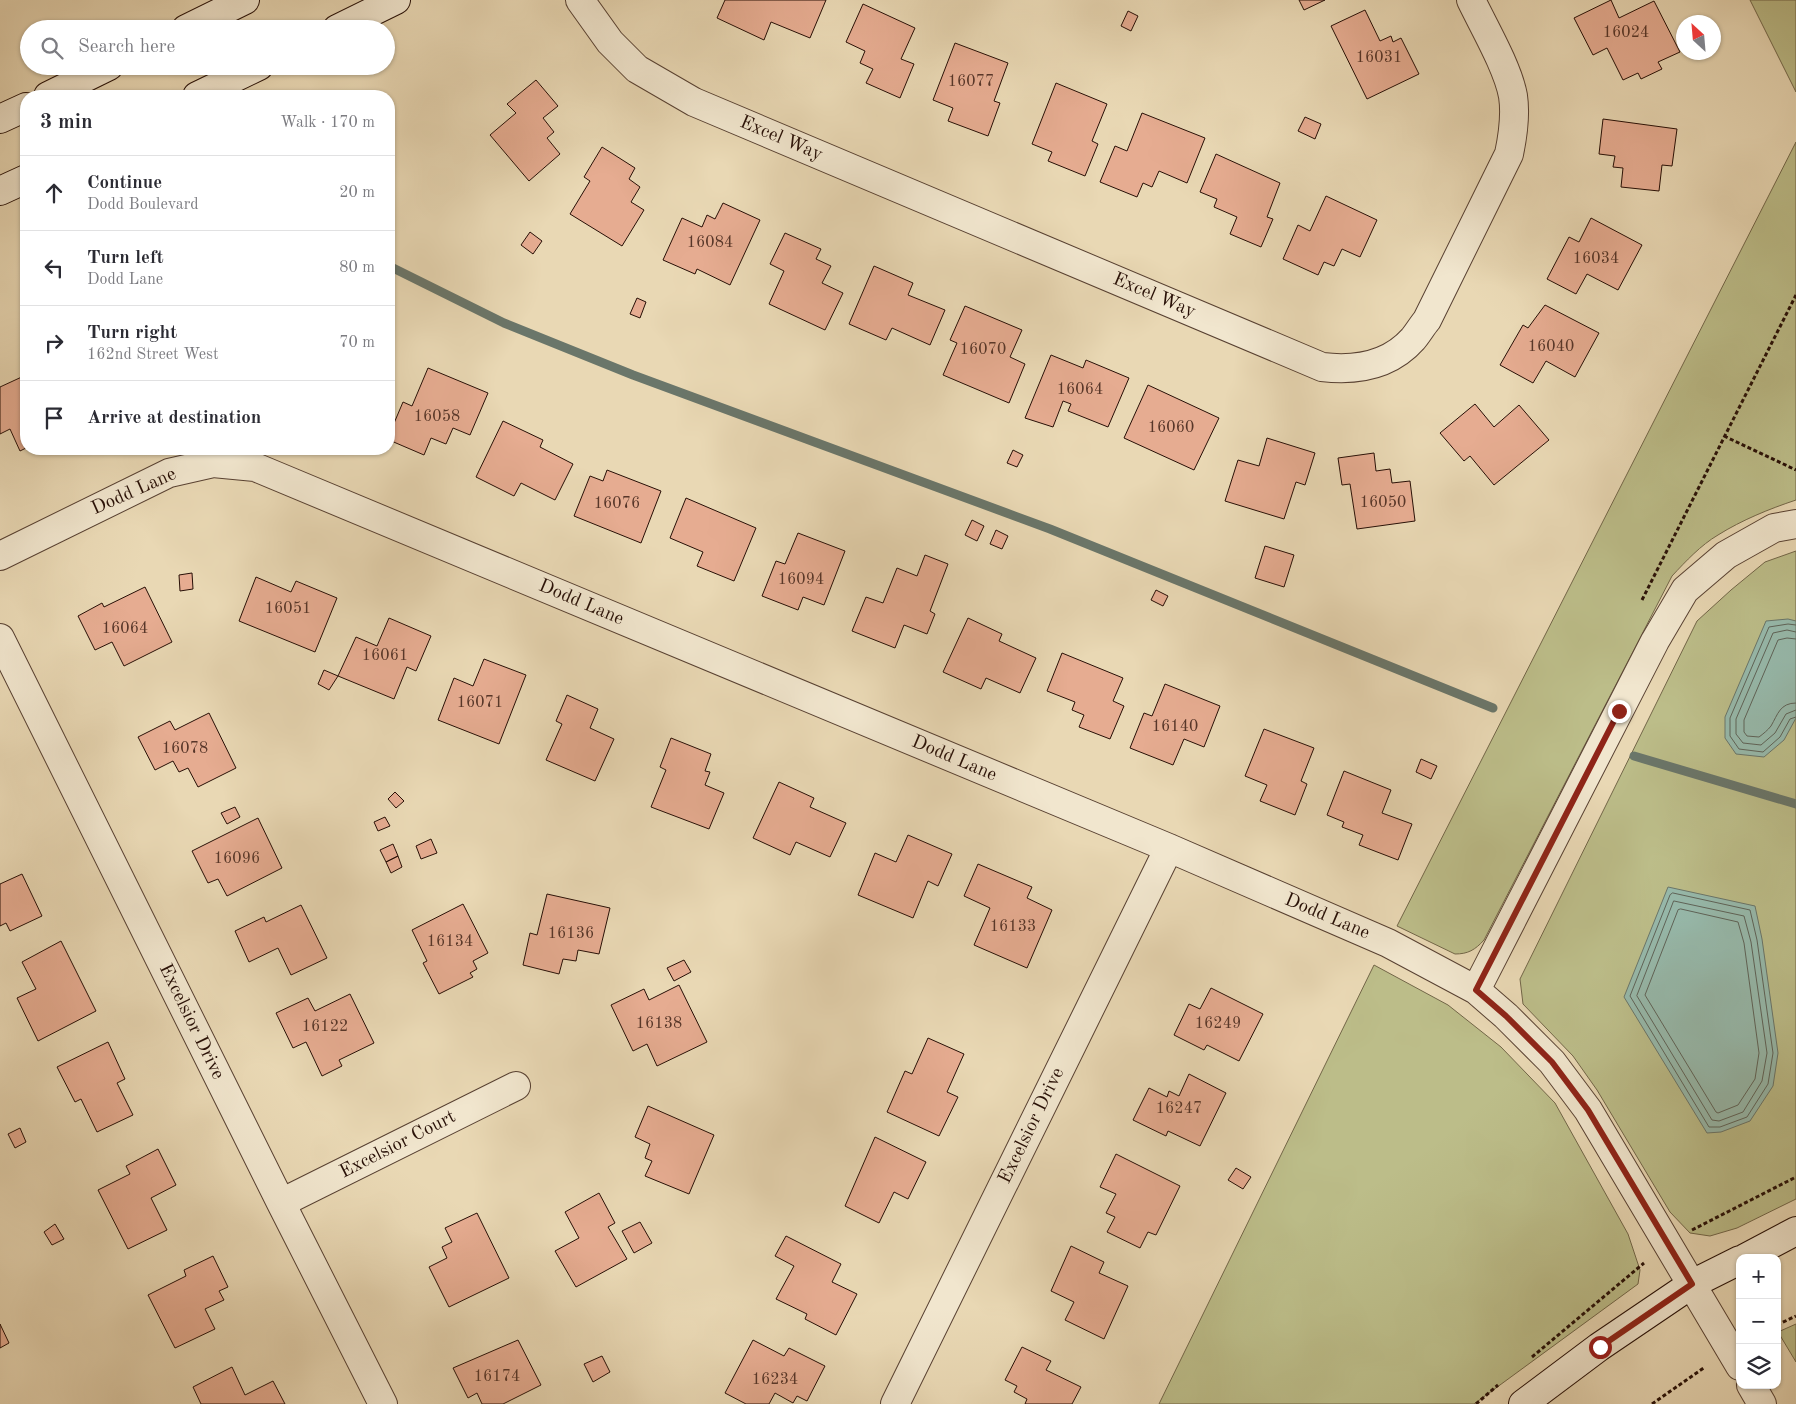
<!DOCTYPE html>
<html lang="en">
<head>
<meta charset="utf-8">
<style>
	body { margin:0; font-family:"Old Standard TT",serif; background:#f7f7f7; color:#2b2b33 }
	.controls { position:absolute; right:15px; bottom:15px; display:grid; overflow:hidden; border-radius:10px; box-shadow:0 1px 4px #0004 }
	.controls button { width:45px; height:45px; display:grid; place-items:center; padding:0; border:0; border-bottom:1px solid #e1e1e2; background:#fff; color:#2b2b33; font:25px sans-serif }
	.compass { position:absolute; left:1676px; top:15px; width:45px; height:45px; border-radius:50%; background:#fff; box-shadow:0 1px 4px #0004; rotate:334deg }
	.stop { position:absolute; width:15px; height:15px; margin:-11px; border:4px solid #8f2418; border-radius:50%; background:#fff }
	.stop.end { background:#8f2418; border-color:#fff; box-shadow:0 1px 5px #0008 }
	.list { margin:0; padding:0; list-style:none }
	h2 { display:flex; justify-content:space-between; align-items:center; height:65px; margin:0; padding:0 20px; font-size:21px }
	h2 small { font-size:16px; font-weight:400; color:#7c7c81 }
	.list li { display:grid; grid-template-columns:32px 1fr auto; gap:15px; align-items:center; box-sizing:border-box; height:75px; padding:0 20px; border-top:1px solid #e1e1e2 }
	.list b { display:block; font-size:19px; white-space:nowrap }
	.list p { margin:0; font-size:16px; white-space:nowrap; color:#7c7c81 }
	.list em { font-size:16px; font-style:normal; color:#7c7c81 }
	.icon { flex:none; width:28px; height:28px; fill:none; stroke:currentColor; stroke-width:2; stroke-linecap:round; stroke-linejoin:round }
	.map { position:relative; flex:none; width:1796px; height:1404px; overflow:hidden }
	.search { position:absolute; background:#fff; box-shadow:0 1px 4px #0004; left:20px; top:20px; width:375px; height:55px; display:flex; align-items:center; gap:12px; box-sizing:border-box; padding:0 18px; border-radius:28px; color:#7c7c81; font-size:19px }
	.panel { position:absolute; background:#fff; box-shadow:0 1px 4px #0004; left:20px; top:90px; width:375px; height:365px; border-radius:20px }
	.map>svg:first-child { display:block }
	.green { fill:#bcbd89; stroke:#726648 }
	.water { fill:#97baac; stroke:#6a766a }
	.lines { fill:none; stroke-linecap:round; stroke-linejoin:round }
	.shore { stroke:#5f6459; stroke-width:1 }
	.stream { stroke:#6a766a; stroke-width:9 }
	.building { fill:#e6ac91; stroke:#270f06 }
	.street-casing { stroke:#584132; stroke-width:30 }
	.secondary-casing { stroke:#270f06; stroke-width:30 }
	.path { stroke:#270f06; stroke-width:3; stroke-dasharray:4 2.5; stroke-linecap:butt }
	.street { stroke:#f1e6ce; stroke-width:28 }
	.secondary { stroke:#f1e6ce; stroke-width:28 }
	.route { stroke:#8f2418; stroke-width:6 }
	.labels { text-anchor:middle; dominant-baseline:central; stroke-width:4; stroke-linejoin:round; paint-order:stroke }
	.number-label { font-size:16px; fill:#573629 }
	.street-label { font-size:19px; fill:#270f06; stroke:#f1e6ce }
</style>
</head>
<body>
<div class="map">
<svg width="1796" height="1404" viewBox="0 0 1796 1404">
	<rect width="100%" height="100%" fill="#e9d8b4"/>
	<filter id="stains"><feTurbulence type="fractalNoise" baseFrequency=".004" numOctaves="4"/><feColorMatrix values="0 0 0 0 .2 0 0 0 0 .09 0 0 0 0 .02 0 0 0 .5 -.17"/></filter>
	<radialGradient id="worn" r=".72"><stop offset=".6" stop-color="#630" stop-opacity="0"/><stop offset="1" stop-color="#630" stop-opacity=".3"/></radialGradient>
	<path class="green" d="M1750 0H1796V92Z
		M1796 142V500C1769 509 1742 520 1718 535 1701 545 1686 561 1672 576L1484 940C1475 950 1468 954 1455 954L1397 926Z
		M1796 551V1199L1737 1228 1710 1236 1690 1233 1670 1212 1597 1090 1573 1056 1523 1004 1520 979 1697 621 1731 590 1765 562Z
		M1374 965 1448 1005 1501 1047 1555 1103 1628 1234 1640 1270 1638 1284 1474 1404H1159Z
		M1796 1324V1362L1778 1332Z"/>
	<path class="water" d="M1788 619 1796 621V718L1784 740 1764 757 1736 754 1725 738V717L1766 621Z
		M1668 887 1755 906 1762 939 1778 1053 1773 1086 1750 1121 1721 1132 1707 1133 1624 997Z"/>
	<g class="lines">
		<path class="shore" d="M1796 625 1788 624 1769 627 1730 718V736L1739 749 1763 752 1780 737 1790 719 1796 717
			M1796 632 1787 630 1773 633 1736 719V734L1743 743 1761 745 1775 733 1786 714 1796 710
			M1796 639 1787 638 1778 640 1744 720V732L1747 736 1759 737C1763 734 1768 730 1771 726 1778 714 1780 703 1796 703
			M1673 893 1750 910 1757 940 1773 1053 1768 1084 1747 1117 1720 1127H1709L1630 996 1670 895Z
			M1674 901 1744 916 1751 942 1767 1053 1762 1081 1743 1112 1719 1121 1712 1120 1637 996Z
			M1681 909 1738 922 1744 943 1759 1053 1755 1079 1738 1105 1718 1113 1716 1112 1645 995 1678 910Z"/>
		<path class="stream" d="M389 266 504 323 633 375 1050 529 1493 708
			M1634 756 1796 804"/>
	</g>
	<path class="building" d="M725 0H826L810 38 771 22 764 40 717 18Z
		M1299 0H1325L1304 10Z
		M1611 0 1619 18 1654 1 1680 52 1658 62 1662 69 1641 79 1638 73 1623 80 1607 48 1593 55 1574 18Z
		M863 4 915 28 901 59 914 64 900 98 866 83 873 69 860 63 865 51 846 42Z
		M1365 10 1380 41 1391 36 1393 42 1401 38 1419 74 1367 99 1331 26Z
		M1128 11 1138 16 1131 31 1121 26Z
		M955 43 1008 63 994 101 1000 103 988 136 948 121 953 108 933 100Z
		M536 80 558 106 543 118 554 132 547 138 560 154 529 181 490 135 516 113 507 104Z
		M1056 83 1107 104 1092 141 1098 144 1085 176 1048 161 1052 152 1032 144Z
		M1142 113 1205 138 1187 183 1159 171 1152 187 1143 183 1137 197 1100 182 1115 146 1127 151Z
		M1305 117 1321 124 1315 139 1298 131Z
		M1603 119 1677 129 1672 166 1662 165 1659 191 1621 187 1623 168 1613 167 1615 156 1599 154Z
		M602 147 635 168 629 179 640 187 631 202 644 210 622 246 570 214 590 181 584 177Z
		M1216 154 1280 183 1267 217 1273 219 1261 247 1230 234 1237 217 1214 207 1217 199 1200 192Z
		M1326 196 1377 220 1360 257 1342 249 1334 266 1324 262 1318 275 1283 259 1298 225 1310 231Z
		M723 203 760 220 730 285 697 269 695 274 663 260 682 218 702 227 707 215 715 219Z
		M1591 218 1642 245 1618 290 1587 274 1576 294 1547 279 1569 237 1579 242Z
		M530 232 542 241 533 254 521 245Z
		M785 233 821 249 816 259 831 266 822 283 843 293 825 330 769 304 784 271 770 264Z
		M874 266 913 283 908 295 945 310 930 345 892 328 886 340 849 324Z
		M637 298 646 302 640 318 630 314Z
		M1545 305 1599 333 1575 377 1546 361 1533 383 1500 365 1523 325 1528 328Z
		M965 306 1022 330 1010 357 1025 364 1009 403 943 375 957 343 950 340Z
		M1051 355 1083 368 1086 360 1129 378 1108 427 1068 411 1071 404 1063 401 1053 427 1025 418Z
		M428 368 488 393 470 435 453 428 446 444 431 438 424 455 389 440V435L403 402 412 406Z
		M26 375V448L20 451 10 429 0 434V387Z
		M1148 385 1219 418 1194 470 1124 438Z
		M1475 404 1494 427 1519 405 1549 440 1494 485 1470 456 1464 461 1440 433Z
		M503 421 543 440 540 447 573 464 555 500 521 483 514 496 476 477Z
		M1267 438 1315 453 1305 485 1296 482 1284 519 1225 501 1238 460 1259 466Z
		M1013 450 1023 455 1017 467 1007 463Z
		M1374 453 1376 471 1390 469 1392 483 1410 481 1415 521 1357 529 1350 484 1342 485 1338 458Z
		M607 470 661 491 641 543 574 516 590 476 603 481Z
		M686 498 756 528 734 581 697 566 703 552 670 538Z
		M972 520 984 526 977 541 965 535Z
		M996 530 1008 536 1002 549 990 544Z
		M798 533 845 551 824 605 803 597 798 610 762 596 776 561 785 564Z
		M1265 546 1294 555 1284 587 1255 578Z
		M925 555 948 564 930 611 935 614 927 634 904 625 895 648 852 631 866 597 883 603 897 568 917 576Z
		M192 573 193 589 180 591 179 575Z
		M256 577 291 592 296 581 337 598 315 652 239 621Z
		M145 587 172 642 124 666 112 642 95 650 78 616 102 603 104 607Z
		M1156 590 1168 596 1163 606 1151 600Z
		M389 618 431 636 416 671 407 667 394 699 338 676 356 637 377 646Z
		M968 618 1002 634 999 641 1036 658 1020 693 986 678 981 689 943 672Z
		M1062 653 1123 678 1113 701 1124 706 1110 739 1079 727 1084 715 1072 710 1075 702 1047 691Z
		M484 659 526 675 499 744 438 720 454 678 473 686Z
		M324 670 338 676 329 690 318 684Z
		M1165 684 1220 706 1204 747 1184 739 1173 765 1130 748 1144 713 1152 716Z
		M567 695 598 709 590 728 614 739 595 781 546 760 562 724 556 721Z
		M209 713 236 768 198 787 188 768 179 772 173 761 155 770 138 737 170 721 175 730Z
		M1264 729 1314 748 1301 781 1307 784 1295 815 1260 801 1267 785 1245 776Z
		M671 738 711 754 705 771 710 772 705 785 724 793 709 829 651 807 666 770 660 767Z
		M1421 759 1437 766 1431 779 1416 772Z
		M1344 771 1391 790 1382 813 1412 824 1398 860 1359 845 1363 835 1342 827 1344 822 1327 815Z
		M779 782 814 798 810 807 846 823 830 857 796 842 790 855 753 838Z
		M395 792 404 801 396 808 388 799Z
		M235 807 240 817 227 824 221 813Z
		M385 817 390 826 378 831 374 822Z
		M258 818 282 868 227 896 218 879 208 883 192 851Z
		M908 835 952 854 938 886 928 881 913 918 858 895 875 853 896 862Z
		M431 839 437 853 421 859 416 846Z
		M393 844 398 856 386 862 380 850Z
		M398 856 402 867 391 873 386 862Z
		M978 864 1032 887 1027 898 1052 910 1027 968 974 945 990 908 964 896Z
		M22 874 42 916 10 931 6 923 0 926V884Z
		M547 894 610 908 599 954 578 950 576 961 563 959 559 974 523 965 530 933 537 935Z
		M463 904 488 953 473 961 477 969 470 973 473 977 439 994 423 963 427 961 412 930Z
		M301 905 327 958 291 975 278 948 249 962 235 931 264 917 266 922Z
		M61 941 96 1011 38 1041 17 998 36 989 22 962Z
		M684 960 691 972 674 981 667 968Z
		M679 985 707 1042 657 1066 647 1044 633 1051 611 1005 644 989 649 1000Z
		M1211 988 1263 1014 1239 1061 1207 1045 1204 1050 1174 1035 1189 1004 1200 1009Z
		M350 994 374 1043 339 1060 342 1066 322 1076 306 1042 293 1048 276 1013 308 998 315 1011Z
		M928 1038 964 1054 947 1092 958 1097 939 1136 887 1112 905 1071 912 1074Z
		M108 1042 125 1079 117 1083 133 1115 97 1132 81 1099 75 1102 57 1067Z
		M1189 1074 1226 1093 1200 1146 1168 1131 1166 1136 1133 1120 1149 1088 1167 1097 1169 1091 1179 1096Z
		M648 1106 714 1135 689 1194 645 1176 652 1161 645 1158 650 1144 635 1137Z
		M20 1128 26 1142 15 1148 8 1134Z
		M875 1137 926 1162 908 1199 894 1192 879 1223 845 1206Z
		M158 1149 176 1185 151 1198 167 1230 128 1249 98 1190 130 1174 126 1166Z
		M1116 1154 1180 1186 1156 1235 1148 1232 1140 1248 1107 1232 1115 1217 1106 1213 1116 1194 1100 1187Z
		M1236 1168 1251 1177 1243 1189 1228 1180Z
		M599 1193 615 1223 608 1227 627 1259 576 1287 555 1251 579 1238 565 1212Z
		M477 1213 509 1278 449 1307 429 1267 447 1258 442 1247 452 1242 445 1228Z
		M640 1222 652 1243 634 1253 622 1231Z
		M55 1224 64 1239 52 1245 44 1232Z
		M786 1236 841 1264 832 1282 857 1294 836 1335 805 1319 807 1314 776 1299 794 1266 775 1256Z
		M1071 1246 1104 1262 1099 1273 1128 1286 1104 1339 1065 1320 1074 1302 1051 1291Z
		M213 1256 228 1287 219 1291 224 1300 205 1309 215 1329 175 1348 148 1295 186 1276 184 1270Z
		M0 1324 9 1343 0 1348Z
		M518 1340 541 1385 503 1404H482L477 1393 468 1398 453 1368Z
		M753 1340 784 1356 789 1348 825 1366 807 1401 797 1396 793 1403 775 1393 769 1404H746L725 1393Z
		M1022 1347 1051 1361 1046 1370 1081 1387 1072 1404H1025L1027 1399 1014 1392 1017 1386 1005 1380Z
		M602 1356 610 1372 593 1382 584 1364Z
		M232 1367 245 1395 273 1381 285 1404H201L193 1387Z"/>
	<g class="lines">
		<defs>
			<path id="street" d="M580 0 610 42 637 69 694 102 1322 367C1356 371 1389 366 1413 339 1418 333 1422 326 1427 320L1509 154C1513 135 1516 116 1513 96 1508 68 1484 27 1471 0
				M0 556 169 473 213 463 255 467 1169 848 1388 943 1476 990 1506 1016 1552 1062 1588 1110 1740 1366
				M0 638 281 1203 383 1404
				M1476 990 1655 641 1685 590 1726 555 1774 528 1796 524
				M281 1203 516 1086
				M1751 1385 1762 1404
				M895 1404 1169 848"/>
			<path id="secondary" d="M186 29 245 0
				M337 29 396 0
				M48 96 109 66
				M197 96 259 66
				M0 119 26 107
				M0 191 26 179
				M1745 1258 1796 1231
				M1523 1404 1599 1347 1692 1284 1740 1260"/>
		</defs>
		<use href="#street" class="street-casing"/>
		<use href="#secondary" class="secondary-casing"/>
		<path class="path" d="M1724 436 1796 470
			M1642 600 1796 295
			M1692 1230 1796 1177
			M1777 1325 1796 1316
			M1532 1357 1644 1263
			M1476 1404 1498 1385
			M1652 1404 1705 1367"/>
		<use href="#street" class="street"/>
		<use href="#secondary" class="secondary"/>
	</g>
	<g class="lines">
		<path class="route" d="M1600 1347 1692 1284 1588 1110 1552 1062 1506 1016 1476 990 1619 711"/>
	</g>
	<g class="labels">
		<g class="number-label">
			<text x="1626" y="33">16024</text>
			<text x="1379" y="58">16031</text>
			<text x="971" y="82">16077</text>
			<text x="710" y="243">16084</text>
			<text x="1596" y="259">16034</text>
			<text x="1551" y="347">16040</text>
			<text x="983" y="350">16070</text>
			<text x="1080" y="390">16064</text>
			<text x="437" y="417">16058</text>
			<text x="1171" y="428">16060</text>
			<text x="1383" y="503">16050</text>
			<text x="617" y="504">16076</text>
			<text x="801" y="580">16094</text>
			<text x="288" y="609">16051</text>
			<text x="125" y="629">16064</text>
			<text x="385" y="656">16061</text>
			<text x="480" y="703">16071</text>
			<text x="1175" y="727">16140</text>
			<text x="185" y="749">16078</text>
			<text x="237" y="859">16096</text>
			<text x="1013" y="927">16133</text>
			<text x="571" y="934">16136</text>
			<text x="450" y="942">16134</text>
			<text x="659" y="1024">16138</text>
			<text x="1218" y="1024">16249</text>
			<text x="325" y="1027">16122</text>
			<text x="1179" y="1109">16247</text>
			<text x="497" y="1377">16174</text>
			<text x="775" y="1380">16234</text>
		</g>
		<g class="street-label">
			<text transform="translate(781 139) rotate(23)">Excel Way</text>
			<text transform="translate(1154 296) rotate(23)">Excel Way</text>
			<text transform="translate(134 492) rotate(-24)">Dodd Lane</text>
			<text transform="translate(581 603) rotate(23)">Dodd Lane</text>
			<text transform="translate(954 759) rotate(23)">Dodd Lane</text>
			<text transform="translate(1327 917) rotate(23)">Dodd Lane</text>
			<text transform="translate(191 1022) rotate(64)">Excelsior Drive</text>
			<text transform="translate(1032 1126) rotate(-64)">Excelsior Drive</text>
			<text transform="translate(398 1145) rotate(-27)">Excelsior Court</text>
		</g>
	</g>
	<rect width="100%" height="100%" filter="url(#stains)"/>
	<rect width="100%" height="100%" fill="url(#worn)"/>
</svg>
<div class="controls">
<button>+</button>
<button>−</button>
<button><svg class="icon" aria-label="layers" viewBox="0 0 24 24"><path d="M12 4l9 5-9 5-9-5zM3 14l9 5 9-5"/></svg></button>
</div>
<svg class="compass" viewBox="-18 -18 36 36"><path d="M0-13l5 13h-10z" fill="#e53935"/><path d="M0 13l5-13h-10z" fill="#7c7c81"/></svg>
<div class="stop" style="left:1600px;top:1347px"></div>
<div class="stop end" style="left:1619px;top:711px"></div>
<div class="search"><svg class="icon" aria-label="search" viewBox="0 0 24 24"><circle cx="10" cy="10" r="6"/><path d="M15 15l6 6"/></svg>Search here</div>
<section class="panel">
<h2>3 min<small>Walk · 170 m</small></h2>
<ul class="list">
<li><svg class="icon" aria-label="ahead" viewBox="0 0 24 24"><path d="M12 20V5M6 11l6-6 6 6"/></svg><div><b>Continue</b><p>Dodd Boulevard</p></div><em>20 m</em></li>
<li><svg class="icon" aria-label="left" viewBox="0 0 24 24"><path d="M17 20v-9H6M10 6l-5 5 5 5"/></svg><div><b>Turn left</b><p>Dodd Lane</p></div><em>80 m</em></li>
<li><svg class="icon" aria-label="right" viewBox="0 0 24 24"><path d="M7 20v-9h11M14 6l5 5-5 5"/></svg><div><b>Turn right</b><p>162nd Street West</p></div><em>70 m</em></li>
<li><svg class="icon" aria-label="arrive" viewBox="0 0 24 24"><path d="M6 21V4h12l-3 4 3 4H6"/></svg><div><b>Arrive at destination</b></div></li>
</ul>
</section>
</div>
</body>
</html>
